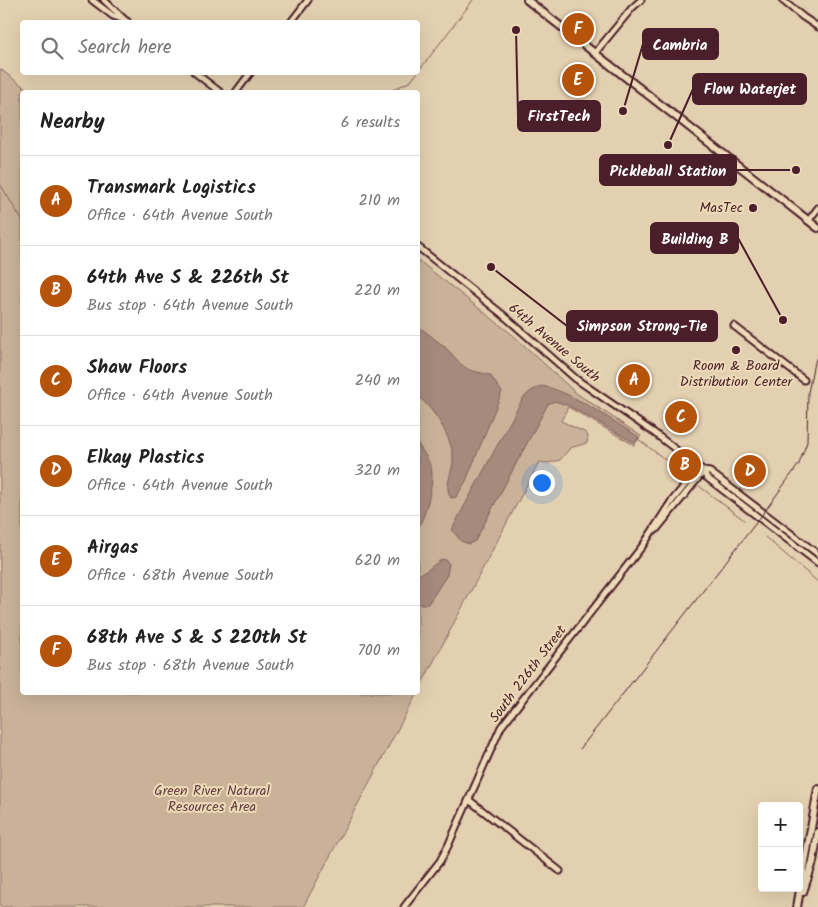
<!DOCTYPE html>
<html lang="en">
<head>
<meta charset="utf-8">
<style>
	body { margin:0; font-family:Kalam,sans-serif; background:#f2f2f2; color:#222 }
	.controls { position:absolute; right:15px; bottom:15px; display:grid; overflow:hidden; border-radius:5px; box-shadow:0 5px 20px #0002 }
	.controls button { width:45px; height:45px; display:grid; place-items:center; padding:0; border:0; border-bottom:1px solid #e0e0e0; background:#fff; color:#222; font:25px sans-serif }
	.you { position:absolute; left:541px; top:482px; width:18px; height:18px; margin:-12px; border:4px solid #fff; border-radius:50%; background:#1a73e8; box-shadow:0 0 0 8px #1a73e833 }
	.badge { display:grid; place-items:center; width:32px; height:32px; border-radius:50%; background:#b45309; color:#fff; font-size:16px; font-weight:700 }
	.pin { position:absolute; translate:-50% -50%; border:2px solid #fff; box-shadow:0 1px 5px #0006 }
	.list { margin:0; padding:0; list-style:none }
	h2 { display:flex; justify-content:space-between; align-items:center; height:65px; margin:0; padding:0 20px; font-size:21px }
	h2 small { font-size:16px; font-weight:400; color:#767676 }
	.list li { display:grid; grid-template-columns:32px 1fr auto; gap:15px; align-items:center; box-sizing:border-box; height:90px; padding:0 20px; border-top:1px solid #e0e0e0 }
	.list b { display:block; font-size:19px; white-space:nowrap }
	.list p { margin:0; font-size:16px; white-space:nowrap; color:#767676 }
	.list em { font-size:16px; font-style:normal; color:#767676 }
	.icon { flex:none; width:28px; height:28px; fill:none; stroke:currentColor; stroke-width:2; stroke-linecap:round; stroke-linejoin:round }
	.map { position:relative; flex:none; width:818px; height:907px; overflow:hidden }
	.search { position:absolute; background:#fff; box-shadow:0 5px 20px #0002; left:20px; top:20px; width:400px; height:55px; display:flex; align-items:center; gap:12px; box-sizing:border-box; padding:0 18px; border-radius:5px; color:#767676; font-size:19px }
	.panel { position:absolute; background:#fff; box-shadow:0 5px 20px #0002; left:20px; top:90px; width:400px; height:605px; border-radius:5px }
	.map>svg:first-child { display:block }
	.green { fill:#cab299; stroke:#8a6862 }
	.water { fill:#a68a7b; stroke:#815f5b }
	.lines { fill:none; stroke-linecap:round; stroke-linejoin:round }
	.stream { stroke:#815f5b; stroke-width:1 }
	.minor-casing { stroke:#4a1f2b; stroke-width:9 }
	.major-casing { stroke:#4a1f2b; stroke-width:10 }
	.minor { stroke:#eddbb8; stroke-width:5 }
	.major { stroke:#eddbb8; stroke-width:6 }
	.rail { stroke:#4a1f2b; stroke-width:1 }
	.poi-dot { fill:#4a1f2b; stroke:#eddbb8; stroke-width:2 }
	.labels { text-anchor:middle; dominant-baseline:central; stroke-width:4; stroke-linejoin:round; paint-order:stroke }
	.poi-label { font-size:14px; fill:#4a1f2b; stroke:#eddbb8; text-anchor:end }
	.street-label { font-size:14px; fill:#4a1f2b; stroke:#eddbb8 }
	.park-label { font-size:14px; fill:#643c41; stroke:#eddbb8 }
	.leader { fill:none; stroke:#4a1f2b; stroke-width:2 }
	.callout-dot { fill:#4a1f2b; stroke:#eddbb8; stroke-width:2 }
	.callout { fill:#4a1f2b; stroke:#4a1f2b; stroke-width:2 }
	.callout-label { font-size:15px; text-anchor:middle; font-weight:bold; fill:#fff }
</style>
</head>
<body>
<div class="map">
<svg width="818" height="907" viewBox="0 0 818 907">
	<rect width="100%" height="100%" fill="#e3d0b0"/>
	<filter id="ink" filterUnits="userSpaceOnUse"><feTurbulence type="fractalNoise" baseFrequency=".02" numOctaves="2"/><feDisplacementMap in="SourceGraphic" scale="10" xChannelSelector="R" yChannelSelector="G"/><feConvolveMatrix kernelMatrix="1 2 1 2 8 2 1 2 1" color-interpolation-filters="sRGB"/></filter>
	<g filter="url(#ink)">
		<path class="green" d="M0 69 31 92H22V692L417 693 303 907H0Z
			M418 260 514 336 576 393 641 436 634 445 568 407 561 421 586 433 588 436 587 443 570 448 560 460 549 463 539 462 418 691Z"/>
		<path class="water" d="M418 326 445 347 462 365 469 370 490 375 502 392 466 481 456 497 451 498C443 487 453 472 453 460 454 440 433 408 418 396Z
			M541 386C570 390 614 422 639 437L635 443 569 406 555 401 548 404 475 541 469 544 461 541 452 530 459 516 523 398 531 391Z
			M418 444C423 452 431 463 432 473 433 487 425 517 418 528Z
			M442 559 446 560 449 564 447 575 428 604H419L418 602V575L426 571Z"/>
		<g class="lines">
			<path class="stream" d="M388 92 411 81 473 0
				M0 184 22 220
				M638 439 683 473
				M699 486 744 520
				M765 537 818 582"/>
			<defs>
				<path id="minor" d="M92 0 113 16 127 21
					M104 0 125 20
					M782 0 803 17 818 27
					M291 22 308 0
					M595 53 632 8 641 0
					M194 72 220 92
					M236 92 251 72
					M809 220 818 208
					M418 247 502 314 576 379 653 432 704 471 710 472 818 554
					M734 326 804 380
					M704 471 706 477 818 563
					M656 530 704 471
					M469 800 560 871
					M404 907 440 861 448 846 501 727 644 544 671 502 699 468"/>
				<path id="major" d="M527 0 818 228
					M803 892 813 862 818 832
					M797 907 818 789"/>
			</defs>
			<use href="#minor" class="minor-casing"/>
			<use href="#major" class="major-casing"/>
			<use href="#minor" class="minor"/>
			<use href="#major" class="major"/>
			<path class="rail" d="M580 749 759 519 799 464 807 442 808 393 813 367 818 354"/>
		</g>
	</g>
	<g class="poi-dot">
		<circle cx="753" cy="208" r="5"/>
		<circle cx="736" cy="350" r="5"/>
	</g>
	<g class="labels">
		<g class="poi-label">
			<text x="743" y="208">MasTec</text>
			<text x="736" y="366" text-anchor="middle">Room &amp; Board<tspan x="736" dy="16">Distribution Center</tspan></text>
		</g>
		<g class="street-label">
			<text transform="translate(554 343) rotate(40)">64th Avenue South</text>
			<text transform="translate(528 674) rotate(-53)">South 226th Street</text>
		</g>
		<g class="park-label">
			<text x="212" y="791">Green River Natural<tspan x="212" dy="16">Resources Area</tspan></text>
		</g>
	</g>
	<path class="leader" d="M623 111L643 44M668 145L693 89M516 30L518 116M796 170L736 170M783 320L738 238M491 267L567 326"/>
	<g class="callout-dot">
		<circle cx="623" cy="111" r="5"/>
		<circle cx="668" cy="145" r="5"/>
		<circle cx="516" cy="30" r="5"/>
		<circle cx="796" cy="170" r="5"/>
		<circle cx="783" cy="320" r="5"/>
		<circle cx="491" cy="267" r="5"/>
	</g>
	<g class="callout">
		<rect x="643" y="29" width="75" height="30" rx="5"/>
		<rect x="693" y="74" width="113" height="30" rx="5"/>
		<rect x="518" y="101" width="82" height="30" rx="5"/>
		<rect x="600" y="155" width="136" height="30" rx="5"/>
		<rect x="651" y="223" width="87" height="30" rx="5"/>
		<rect x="567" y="311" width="150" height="30" rx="5"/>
	</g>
	<g class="callout-label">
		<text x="680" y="50">Cambria</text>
		<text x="750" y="94">Flow Waterjet</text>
		<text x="559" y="121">FirstTech</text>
		<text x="668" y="176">Pickleball Station</text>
		<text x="695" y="244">Building B</text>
		<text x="642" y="331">Simpson Strong-Tie</text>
	</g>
</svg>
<div class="controls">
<button>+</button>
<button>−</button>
</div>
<div class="you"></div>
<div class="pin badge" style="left:634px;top:380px">A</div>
<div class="pin badge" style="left:685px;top:465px">B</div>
<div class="pin badge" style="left:681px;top:417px">C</div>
<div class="pin badge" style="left:750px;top:471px">D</div>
<div class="pin badge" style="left:578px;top:80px">E</div>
<div class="pin badge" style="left:578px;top:29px">F</div>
<div class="search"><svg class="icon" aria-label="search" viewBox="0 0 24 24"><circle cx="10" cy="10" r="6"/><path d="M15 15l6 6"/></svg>Search here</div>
<section class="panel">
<h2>Nearby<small>6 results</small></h2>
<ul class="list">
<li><span class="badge">A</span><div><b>Transmark Logistics</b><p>Office · 64th Avenue South</p></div><em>210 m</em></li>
<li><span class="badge">B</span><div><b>64th Ave S &amp; 226th St</b><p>Bus stop · 64th Avenue South</p></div><em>220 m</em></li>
<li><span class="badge">C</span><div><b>Shaw Floors</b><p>Office · 64th Avenue South</p></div><em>240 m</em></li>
<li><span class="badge">D</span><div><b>Elkay Plastics</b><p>Office · 64th Avenue South</p></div><em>320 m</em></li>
<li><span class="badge">E</span><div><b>Airgas</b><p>Office · 68th Avenue South</p></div><em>620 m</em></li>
<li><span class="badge">F</span><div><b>68th Ave S &amp; S 220th St</b><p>Bus stop · 68th Avenue South</p></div><em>700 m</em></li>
</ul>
</section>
</div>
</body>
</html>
